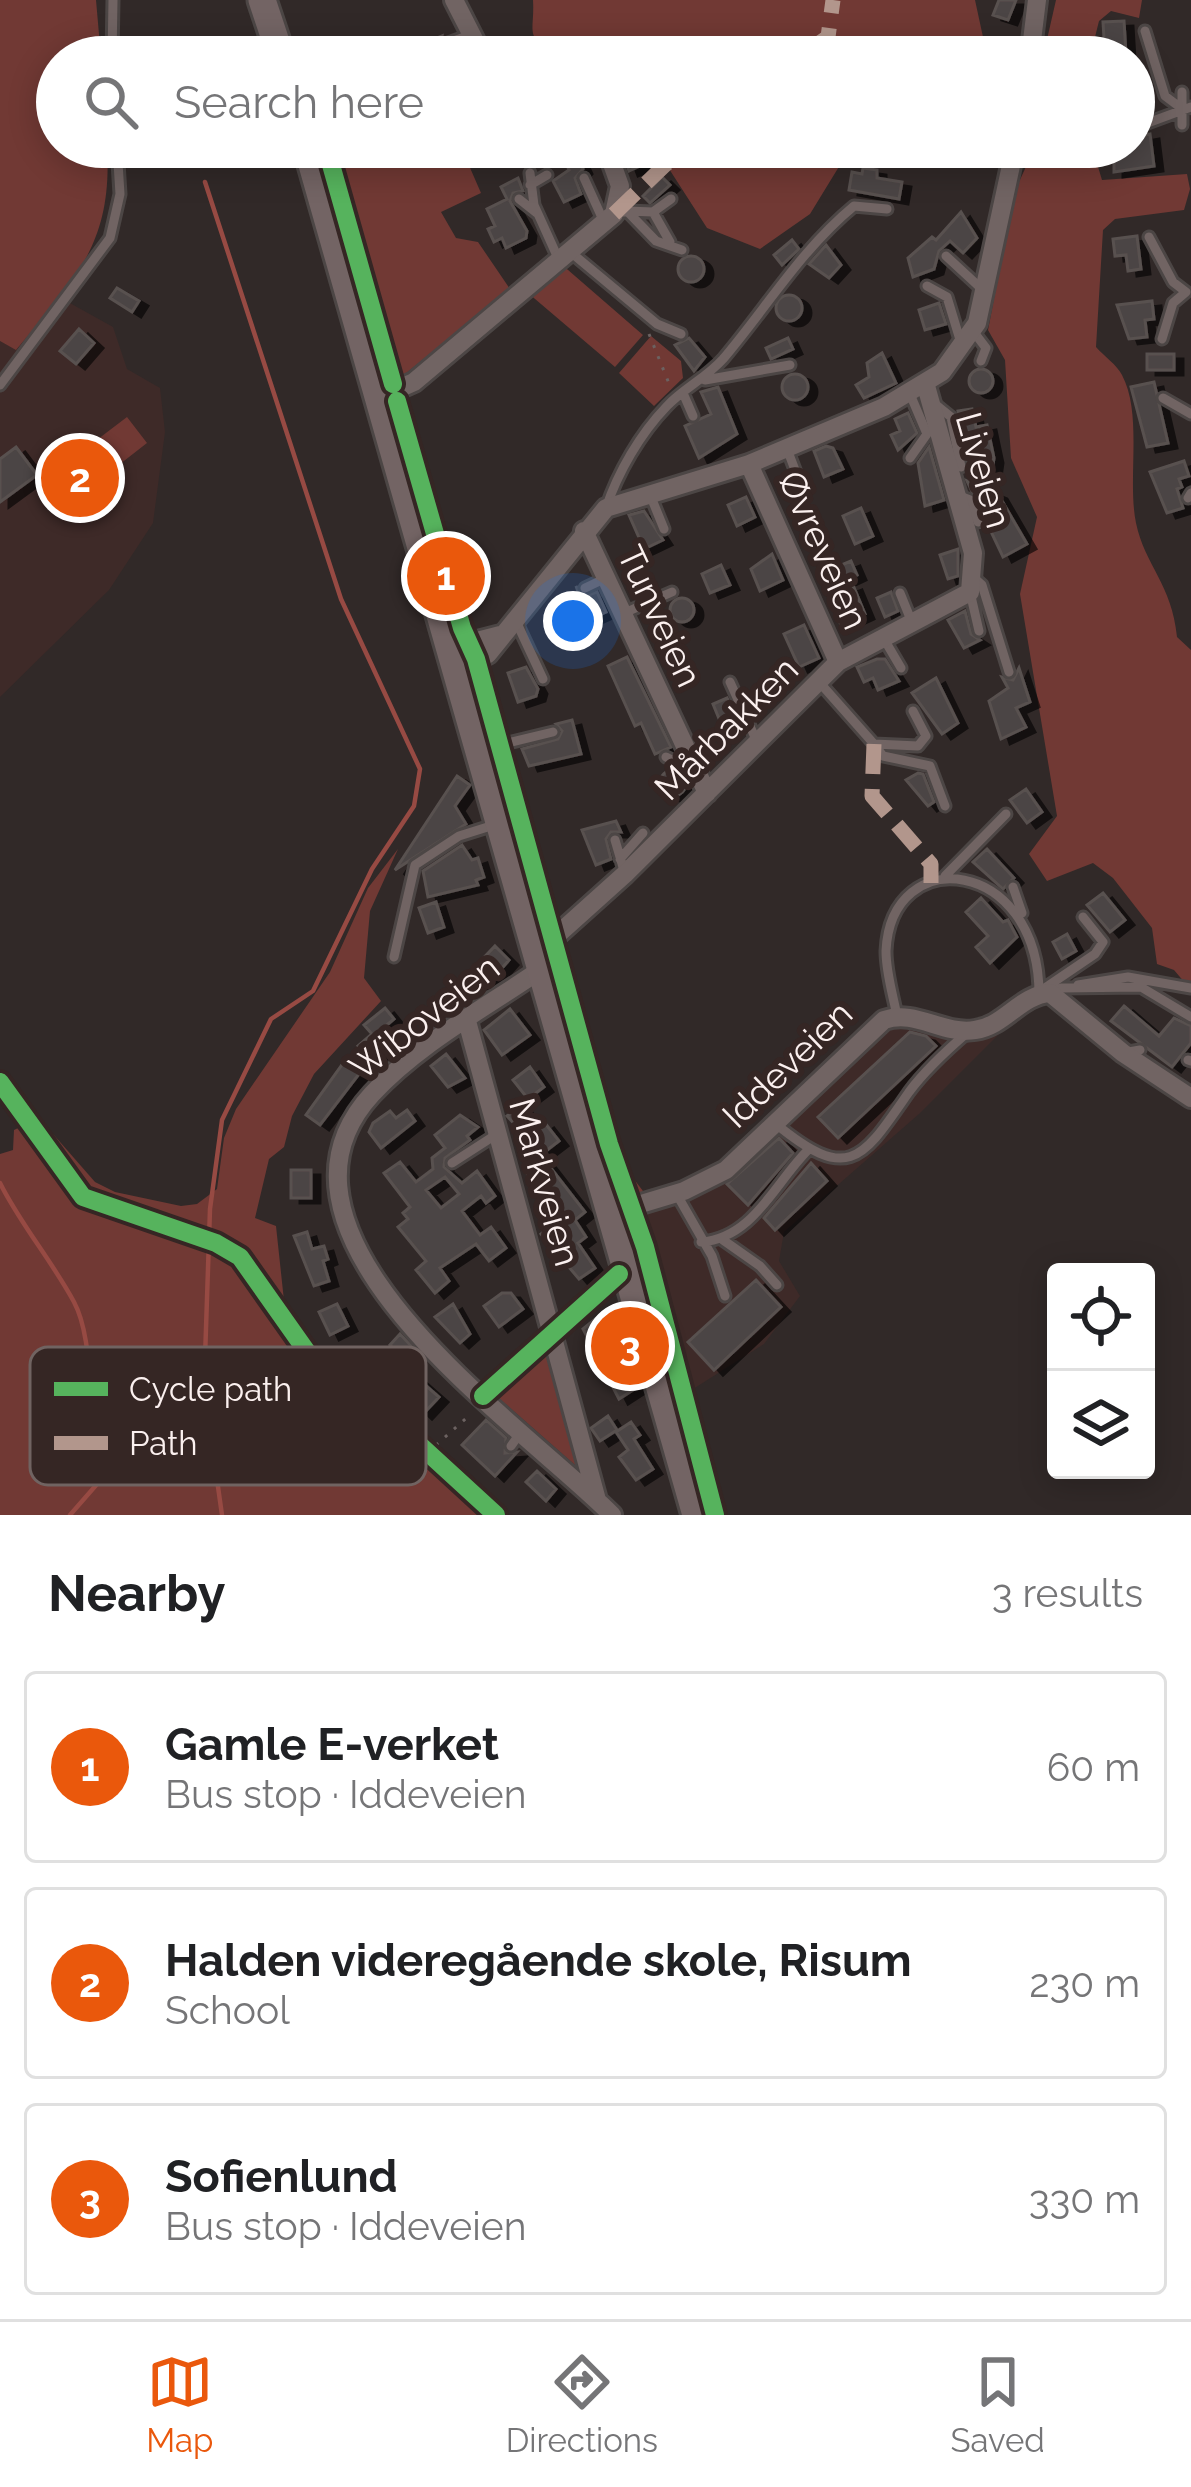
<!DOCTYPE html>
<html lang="en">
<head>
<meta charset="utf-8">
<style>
	body { margin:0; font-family:Raleway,sans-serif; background:#f6f6f6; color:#202124 }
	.controls { position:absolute; right:36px; bottom:36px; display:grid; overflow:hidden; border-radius:12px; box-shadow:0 6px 30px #0003 }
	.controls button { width:108px; height:108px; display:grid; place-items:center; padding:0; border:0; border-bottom:3px solid #e0e0e0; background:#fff; color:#202124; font:60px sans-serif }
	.you { position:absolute; left:573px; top:621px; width:42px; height:42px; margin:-30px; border:9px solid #fff; border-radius:50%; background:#1a73e8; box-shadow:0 0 0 18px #1a73e833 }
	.badge { display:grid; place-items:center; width:78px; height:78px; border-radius:50%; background:#ea580c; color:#fff; font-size:39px; font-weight:700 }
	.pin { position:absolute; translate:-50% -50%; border:6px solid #fff; box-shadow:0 3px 12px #0006 }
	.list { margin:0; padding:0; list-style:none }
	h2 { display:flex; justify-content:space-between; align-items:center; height:156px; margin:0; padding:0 48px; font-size:51px }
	h2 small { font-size:39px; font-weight:400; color:#757577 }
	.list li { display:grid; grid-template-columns:78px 1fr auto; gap:36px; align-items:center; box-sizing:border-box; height:192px; margin:0 24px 24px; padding:0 24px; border:3px solid #e0e0e0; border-radius:12px }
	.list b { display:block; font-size:45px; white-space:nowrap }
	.list p { margin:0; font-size:39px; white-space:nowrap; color:#757577 }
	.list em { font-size:39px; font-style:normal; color:#757577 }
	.icon { flex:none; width:66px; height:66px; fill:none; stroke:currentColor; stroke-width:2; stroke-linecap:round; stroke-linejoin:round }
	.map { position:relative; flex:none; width:1191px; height:1515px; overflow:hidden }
	.search { position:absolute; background:#fff; box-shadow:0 6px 30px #0003; left:36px; right:36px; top:36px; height:132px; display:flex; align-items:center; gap:30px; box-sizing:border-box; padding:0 42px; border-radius:66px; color:#757577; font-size:45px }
	.sheet { height:804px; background:#fff }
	nav { display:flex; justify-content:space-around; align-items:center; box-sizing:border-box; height:168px; border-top:3px solid #e0e0e0; background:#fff; font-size:33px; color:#757577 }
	nav a { display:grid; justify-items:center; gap:6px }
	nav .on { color:#ea580c }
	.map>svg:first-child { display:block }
	.built { fill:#3e2a28 }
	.green { fill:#713934 }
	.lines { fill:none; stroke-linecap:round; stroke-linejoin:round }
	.stream { stroke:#974a43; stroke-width:4.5 }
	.building { fill:#4c4544; stroke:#595150; stroke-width:3; fill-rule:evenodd; filter:url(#shadow) }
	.lane-casing { stroke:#4c4645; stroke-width:15 }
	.street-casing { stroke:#4c4645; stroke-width:24 }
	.primary-casing { stroke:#4c4645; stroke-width:33 }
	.path { stroke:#6c6261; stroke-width:3; stroke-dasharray:3 9; stroke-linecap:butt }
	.lane { stroke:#716463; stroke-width:9 }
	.street { stroke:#716463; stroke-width:18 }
	.primary { stroke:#736464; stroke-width:27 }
	.quiet { stroke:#b2968c; stroke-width:15; stroke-dasharray:30 15; stroke-linecap:butt }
	.cycleway-casing { stroke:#352624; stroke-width:26 }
	.cycleway { stroke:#56b35d; stroke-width:18 }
	.labels { text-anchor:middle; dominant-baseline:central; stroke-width:12; stroke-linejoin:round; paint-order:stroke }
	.street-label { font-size:36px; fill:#fbf0ef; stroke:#352624 }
	.key { fill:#352624; stroke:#706361; stroke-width:3 }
	.key-label { font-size:33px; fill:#fbf0ef }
</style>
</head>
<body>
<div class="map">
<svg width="1191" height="1515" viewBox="0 0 1191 1515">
	<defs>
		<filter id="shadow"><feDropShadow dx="9" dy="5" stdDeviation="0" flood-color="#0009"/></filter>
	</defs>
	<rect width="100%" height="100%" fill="#312928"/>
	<path class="built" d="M59 297 113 327 127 369 160 388 165 432 153 523 109 590 0 697V341L16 349Z
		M891 1023 970 1039 1000 1033 919 1114 784 1232 779 1261 800 1296 764 1344 690 1391 641 1213 716 1188Z"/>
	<path class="green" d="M0 0H96L101 57H57V147H107C113 243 75 280 16 350L0 341Z
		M533 0H975L983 37 980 57H556C523 35 535 32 533 0Z
		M1056 0H1142L1139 18 1111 11 1099 21 1090 57H1043Z
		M331 147H461L481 193 441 212 456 238 478 242 510 289 399 379Z
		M655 147H851L810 214 760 249 707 228Z
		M1035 147H1092L1102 180 1187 174 1190 189 1184 210 1115 219 1103 230 1096 347C1104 356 1117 365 1122 375 1143 415 1127 479 1136 523 1145 566 1172 584 1177 637L1191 650V990L1174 970 1157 964 1152 928 1113 878 1093 863 1047 881 1029 854 1057 816 1020 594 1037 517 1011 458 1005 360 988 330 1014 193Z
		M560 263 643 335 615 367 528 293Z
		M651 336 681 361 683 378 654 406 619 373Z
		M127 417 147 443 97 482 77 455Z
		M398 849 370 911 364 978 381 1001 314 1074 292 1116 284 1147 269 1159 255 1218 276 1226 285 1310 297 1350 334 1390 382 1423 482 1515H0V1154L13 1150 14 1130 39 1118 95 1182 115 1192 181 1206 197 1204 217 1189 224 1138 236 1109 330 972 368 888Z
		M585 1028 627 1170 646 1195 635 1198 610 1134Z
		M647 1271 711 1515H704L641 1274Z
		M547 1343 581 1463 576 1466 494 1394Z"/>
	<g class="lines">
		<path class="stream" d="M205 182 341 599 420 769 414 806 372 869 313 991 271 1019 222 1120 210 1209 204 1388 222 1515
			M0 1183C21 1225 52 1261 74 1302 96 1343 86 1423 105 1475L70 1515"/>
	</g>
	<path class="building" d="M999 0H1016L1008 20 993 15Z
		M1124 21 1126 54 1105 55 1103 22Z
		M442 36 440 47 452 57H419L422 44Z
		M1150 134 1154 166 1114 172V147H1134V137Z
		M620 147H637L644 164 629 171Z
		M578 158 583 169 575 178 581 194 564 202 553 181 569 170 566 163Z
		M863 168 877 170V178L902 182 899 199 849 190 852 172 862 174Z
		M662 177 670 185 650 203 643 196Z
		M518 178 523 191 513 193 510 201 527 231 526 238 506 248 502 238 494 242 488 229 495 226 487 209 507 199 501 187Z
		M961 212 977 238 963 253 950 241 939 251 934 269 913 277 908 258 932 237 936 240Z
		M1137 236 1141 269 1128 271 1126 255 1115 256 1113 239Z
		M792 240 799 249 782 265 774 255Z
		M826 245 841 265 829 278 809 264Z
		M678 269a13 13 0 1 1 26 0a13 13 0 1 1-26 0Z
		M117 288 139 301 132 312 110 298Z
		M776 308a13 13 0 1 1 26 0a13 13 0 1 1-26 0Z
		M1152 301 1154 319 1145 320 1147 337 1129 339 1117 305Z
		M939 303 946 324 925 330 919 310Z
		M79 329 94 343 76 364 60 351Z
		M689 338 705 357 694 371 675 345Z
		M788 338 793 349 771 359 766 348Z
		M882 353 896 383 864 398 856 385 869 377 867 363Z
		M1147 354H1174V370H1147Z
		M969 381a12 12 0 1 1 24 0a12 12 0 1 1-24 0Z
		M782 387a13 13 0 1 1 26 0a13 13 0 1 1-26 0Z
		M1154 382 1168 443 1147 447 1131 387Z
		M718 387 737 434 699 458 685 426 711 414 701 392Z
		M972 409 976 427 987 425 994 458 992 472 972 476 958 411Z
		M908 413 917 433 898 450 891 435 900 431 895 419Z
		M826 446 833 448 843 469 824 477 814 451Z
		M16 447 37 475 0 502V459Z
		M929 447 944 500 925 506 918 463Z
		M1184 461 1189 476 1179 479 1182 487 1177 489 1183 508 1167 513 1150 472Z
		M967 481 998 494 1027 544 1003 557Z
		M746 497 755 517 737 526 728 505Z
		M861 508 873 536 855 544 843 516Z
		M644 511 663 540 644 549 629 515Z
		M958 549V576L948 579 940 555Z
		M772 554 783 580 760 591 751 569Z
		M851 561 857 575 840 583 834 568Z
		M721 565 730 585 710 593 702 574Z
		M853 585 865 614 841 625 828 595Z
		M576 586 583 597 597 592 606 612 588 620Z
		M891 592 898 611 885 617 877 598Z
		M670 610a12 12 0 1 1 24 0a12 12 0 1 1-24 0Z
		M965 611 971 634 980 640 964 648 948 620Z
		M804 625 819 658 799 667 784 634Z
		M627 657 671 747 655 754 641 723 635 726 608 666Z
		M877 659H885L899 681 878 690 873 678 864 682 857 667Z
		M526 667 538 689 536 696 518 702 508 673Z
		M1019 668 1030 702 1016 708 1026 727 1001 739 989 701 1008 688 1002 677 1013 680Z
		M936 678 958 723 942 734 912 693Z
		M727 698 737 719 722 726 713 704Z
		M572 720 581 754 529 766 522 749 558 739 562 731 556 724Z
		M660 783a13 13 0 1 1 26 0a13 13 0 1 1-26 0Z
		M918 773 923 774 934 802 928 806 906 780Z
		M457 776 470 785 455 806 466 824 395 870Z
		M1026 789 1042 812 1027 823 1010 800Z
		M616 821 621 832H611L606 839 611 859 596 865 582 830Z
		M462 845 472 860 478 858 484 877 476 880 478 885 428 897 423 871Z
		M987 849 1014 878 1003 889 973 862Z
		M1103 893 1125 920 1110 932 1087 905Z
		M981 898 1003 922 1008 920 1017 937 990 963 976 947 988 936 966 912Z
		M436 902 444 927 428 933 419 908Z
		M1067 934 1076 951 1062 959 1053 942Z
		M495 946 509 960 484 989 469 973Z
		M1124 1006 1159 1036 1174 1018 1191 1026V1043L1172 1067 1111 1021Z
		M385 1008 394 1019 375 1035 386 1048 370 1060 358 1046 372 1034 364 1025Z
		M510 1009 530 1035 502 1055 484 1030Z
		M910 1032 926 1036 936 1046 838 1138 818 1117Z
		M446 1054 465 1078 448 1087 431 1066Z
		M344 1062 359 1074 320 1125 306 1115Z
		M530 1067 544 1087 528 1099 513 1080Z
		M521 1105 538 1128 545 1123 559 1141 542 1154 507 1116Z
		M407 1110 415 1121 381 1148 369 1132 373 1123 390 1111 396 1118Z
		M460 1115 478 1127 467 1136 470 1140 445 1158 444 1167 462 1183 477 1171 495 1196 486 1203 481 1196 462 1211 480 1235 491 1227 506 1248 489 1261 476 1244 440 1268 449 1281 435 1293 416 1270 426 1261 398 1227 408 1219 403 1213 410 1207 384 1173 400 1162 416 1182 433 1169 432 1158 445 1148 435 1135ZM445 1177 459 1194 441 1208 426 1190Z
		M779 1138 793 1153 748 1205 727 1184Z
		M543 1158 585 1212 575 1220 586 1237 578 1243 595 1268 579 1279 541 1234 563 1217 525 1171Z
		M811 1163 827 1181 775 1230 764 1218Z
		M291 1170H311V1198H291Z
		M307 1232 312 1249 324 1246 328 1259 323 1261 329 1281 314 1286 294 1236Z
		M756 1280 781 1307 714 1370 688 1342Z
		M502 1293H511L523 1309 499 1327 484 1306Z
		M337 1304 348 1326 330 1335 319 1312Z
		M453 1304 470 1334 460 1343 435 1317Z
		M599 1316 614 1336 606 1341 636 1388 619 1399 583 1329Z
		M400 1334 415 1350 406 1360 390 1345Z
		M408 1370 439 1397 423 1414 394 1386Z
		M608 1416 617 1430 600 1441 591 1428Z
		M486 1420 506 1438 505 1453 517 1452 495 1476 462 1445Z
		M631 1422 640 1435 634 1439 653 1469 636 1480 619 1457 628 1450 616 1432Z
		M537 1471 556 1489 546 1501 526 1482Z"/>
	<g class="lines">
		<defs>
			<path id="lane" d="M1145 31 1165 96 1181 108
				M448 43 470 35
				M112 57 113 0
				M1182 92V125
				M1134 128 1191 107
				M530 173 534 205 558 258
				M584 178 604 222
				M530 185 547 175
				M519 199 538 214
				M627 211 653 212 670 242
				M653 212 671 199
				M614 214 627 211 656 241 682 250
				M1149 237 1173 282 1186 292
				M568 250 657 324 681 334
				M946 256 985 292
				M927 286 947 297 961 343
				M973 331 986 348 981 361
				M1162 339 1173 303 1186 292
				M705 380 790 365
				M0 385 110 238 120 194 117 147
				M683 393 693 416
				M1163 398 1191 414
				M930 400 951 417 961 467
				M787 449 802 488
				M910 458 927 434 910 394
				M957 495 970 500 978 522
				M651 497 664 529
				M1188 498 1191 493
				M606 508C618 472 640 434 667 406 684 388 706 378 723 359 767 307 801 250 854 206L887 209
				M974 578 982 585 1009 672
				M585 588 606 578
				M970 592 979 631
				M900 593 913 625
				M622 614 672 592
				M515 619 543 679
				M884 639 901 668
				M730 682 758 744
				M820 683 874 744 918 746 926 736 913 711
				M874 744 883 756 930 766 945 806
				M483 749 553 732
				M666 757 680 764 691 761
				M615 840 625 874
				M620 859 643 833
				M945 876 1006 814
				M1013 887 1022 913
				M394 957 415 865 459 836 494 825
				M1078 985 1128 977 1191 988
				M1039 992 1095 954 1103 942 1083 917
				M1050 993 1061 988 1141 987 1191 1017
				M897 1016C893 995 886 973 886 951 891 841 1039 858 1039 994
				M1123 1053 1140 1050
				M1188 1060 1191 1061
				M776 1124C850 1185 863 1158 909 1092 926 1069 947 1050 968 1032
				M452 1163 497 1134
				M676 1193 712 1256 725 1296
				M723 1240 760 1266 777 1285
				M701 1242C754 1238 775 1182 809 1149
				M511 1446 521 1432"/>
			<path id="street" d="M454 0 483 57
				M1030 57 1037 0
				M378 398 414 382 614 214 620 186 606 147
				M749 464 838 662
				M584 531 707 793
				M504 634 606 508 749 464 884 407 942 372 977 323 1015 147
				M450 648 504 634 488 654 456 671
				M536 954 625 874 838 662 970 592 973 553 926 386
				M540 970C485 1008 418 1044 372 1094 240 1237 527 1428 612 1515
				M467 1021 597 1500
				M611 1213 684 1191 726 1170 884 1020C916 1009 942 1035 975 1030 1005 1026 1020 995 1050 993L1123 1053 1191 1098"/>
			<path id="primary" d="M262 0 281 57
				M307 147 696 1515"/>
		</defs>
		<use href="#lane" class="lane-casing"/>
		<use href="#street" class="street-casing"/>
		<use href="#primary" class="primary-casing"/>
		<path class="path" d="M530 147 532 160
			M649 334 670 386
			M427 1453 471 1414"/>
		<use href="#lane" class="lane"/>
		<use href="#street" class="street"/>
		<use href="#primary" class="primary"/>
		<path class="quiet" d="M767 57 808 51 828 37 833 0
			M614 214 666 164 699 147
			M874 744 872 796 931 864V883"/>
		<defs>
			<path id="cycleway" d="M326 147 393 384
				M397 401 462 628 476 659 609 1144 645 1247 715 1515
				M0 1082 83 1197 216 1243 240 1257 312 1359 387 1415 496 1515
				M483 1396 619 1274"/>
		</defs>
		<use href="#cycleway" class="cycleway-casing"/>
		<use href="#cycleway" class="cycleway"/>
	</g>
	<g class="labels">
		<g class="street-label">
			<text transform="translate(984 470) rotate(74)">Liveien</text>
			<text transform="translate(824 550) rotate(66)">Øvreveien</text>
			<text transform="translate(660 616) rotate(65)">Tunveien</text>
			<text transform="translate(726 728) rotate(-45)">Mårbakken</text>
			<text transform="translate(424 1017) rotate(-38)">Wiboveien</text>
			<text transform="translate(787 1064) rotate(-44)">Iddeveien</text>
			<text transform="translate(545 1182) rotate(74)">Markveien</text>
		</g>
	</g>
	<rect x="30" y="1347" width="396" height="138" rx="18" class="key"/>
	<rect x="54" y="1382" width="54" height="14" fill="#56b35d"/>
	<rect x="54" y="1436" width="54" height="14" fill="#b2968c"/>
	<g class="key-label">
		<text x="129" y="1401">Cycle path</text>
		<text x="129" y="1455">Path</text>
	</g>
</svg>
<div class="controls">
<button><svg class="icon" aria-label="locate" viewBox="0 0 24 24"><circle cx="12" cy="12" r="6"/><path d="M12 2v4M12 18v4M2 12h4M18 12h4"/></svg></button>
<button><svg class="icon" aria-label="layers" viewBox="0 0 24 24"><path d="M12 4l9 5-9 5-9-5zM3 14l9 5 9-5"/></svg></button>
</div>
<div class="you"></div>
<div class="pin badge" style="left:446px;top:576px">1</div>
<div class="pin badge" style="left:80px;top:478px">2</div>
<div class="pin badge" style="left:630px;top:1346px">3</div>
<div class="search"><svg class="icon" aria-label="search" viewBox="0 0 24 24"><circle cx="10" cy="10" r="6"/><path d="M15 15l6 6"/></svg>Search here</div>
</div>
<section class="sheet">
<h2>Nearby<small>3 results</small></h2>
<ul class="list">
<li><span class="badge">1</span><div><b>Gamle E-verket</b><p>Bus stop · Iddeveien</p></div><em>60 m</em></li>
<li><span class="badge">2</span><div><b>Halden videregående skole, Risum</b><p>School</p></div><em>230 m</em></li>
<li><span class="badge">3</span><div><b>Sofienlund</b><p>Bus stop · Iddeveien</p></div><em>330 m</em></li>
</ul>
</section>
<nav>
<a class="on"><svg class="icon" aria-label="map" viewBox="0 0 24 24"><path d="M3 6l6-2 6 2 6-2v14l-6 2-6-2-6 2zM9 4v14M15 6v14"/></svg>Map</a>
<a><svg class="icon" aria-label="directions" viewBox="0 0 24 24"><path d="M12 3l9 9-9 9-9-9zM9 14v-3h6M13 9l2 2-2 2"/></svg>Directions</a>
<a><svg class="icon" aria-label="saved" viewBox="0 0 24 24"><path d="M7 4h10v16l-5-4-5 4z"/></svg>Saved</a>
</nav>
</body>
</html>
